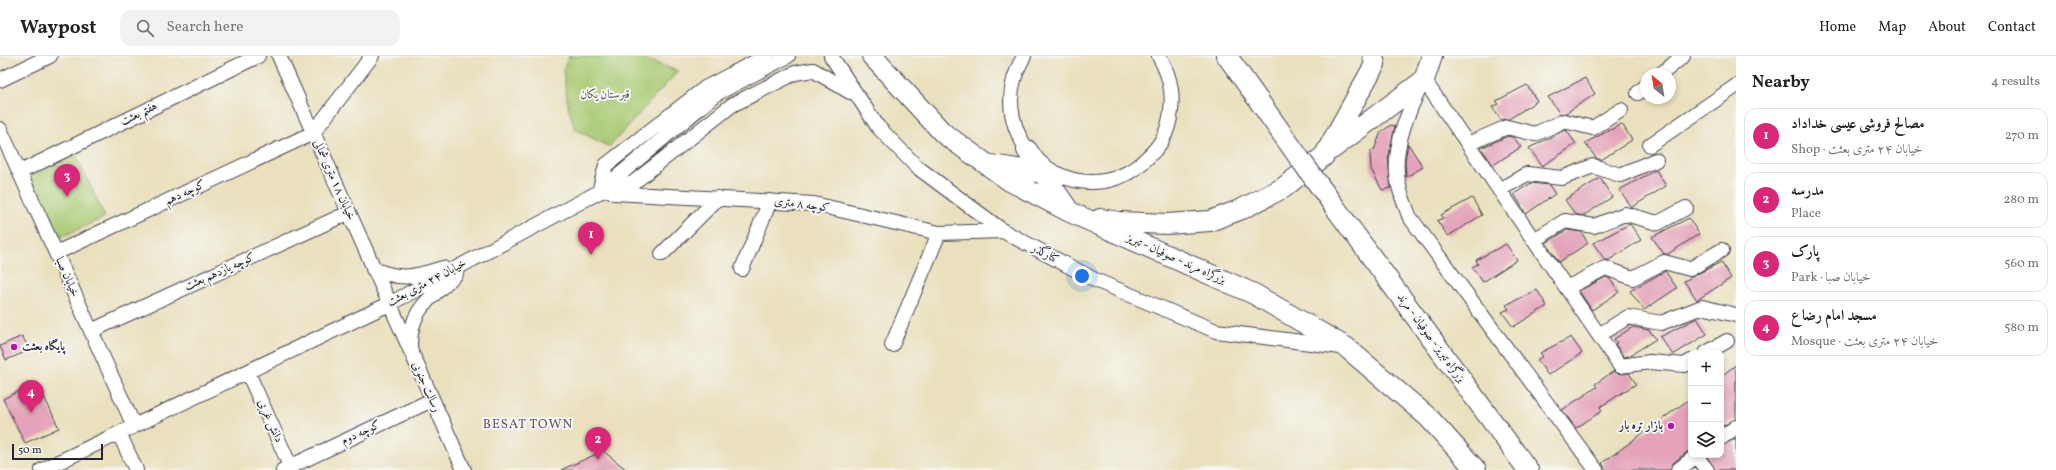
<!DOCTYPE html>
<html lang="en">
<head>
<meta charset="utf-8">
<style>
	body { margin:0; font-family:Vollkorn,Amiri,serif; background:#f2f2f2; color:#222 }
	.controls { position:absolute; right:12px; bottom:12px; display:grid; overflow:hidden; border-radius:8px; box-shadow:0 2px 6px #0003 }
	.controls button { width:36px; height:36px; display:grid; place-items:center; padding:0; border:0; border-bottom:1px solid #e0e0e0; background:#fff; color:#222; font:20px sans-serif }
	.compass { position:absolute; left:1640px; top:12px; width:36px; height:36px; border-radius:50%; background:#fff; box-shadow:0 2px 6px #0003; rotate:330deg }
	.scale { position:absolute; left:12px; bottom:10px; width:91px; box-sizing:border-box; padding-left:4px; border:2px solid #22223b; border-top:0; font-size:11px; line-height:14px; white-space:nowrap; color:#22223b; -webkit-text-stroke:3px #f6f6f2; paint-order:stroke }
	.you { position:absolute; left:1082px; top:220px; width:14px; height:14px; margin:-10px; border:3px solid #fff; border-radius:50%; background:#1a73e8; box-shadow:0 0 0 6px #1a73e833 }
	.badge { display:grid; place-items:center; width:26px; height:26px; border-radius:50%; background:#db2777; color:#fff; font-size:13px; font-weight:700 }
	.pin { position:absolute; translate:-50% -33px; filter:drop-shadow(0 1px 2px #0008) }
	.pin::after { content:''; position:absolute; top:21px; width:14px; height:12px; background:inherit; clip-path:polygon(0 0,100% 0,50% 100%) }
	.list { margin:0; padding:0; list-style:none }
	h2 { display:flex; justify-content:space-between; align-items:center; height:52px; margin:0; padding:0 16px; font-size:17px }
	h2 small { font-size:13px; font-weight:400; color:#767676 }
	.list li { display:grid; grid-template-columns:26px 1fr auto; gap:12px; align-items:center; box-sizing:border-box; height:56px; margin:0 8px 8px; padding:0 8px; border:1px solid #e0e0e0; border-radius:12px }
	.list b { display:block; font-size:15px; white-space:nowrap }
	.list p { margin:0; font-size:13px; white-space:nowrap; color:#767676 }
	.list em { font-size:13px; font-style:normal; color:#767676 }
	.icon { flex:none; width:22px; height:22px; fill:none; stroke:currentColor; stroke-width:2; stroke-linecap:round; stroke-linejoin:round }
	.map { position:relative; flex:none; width:1736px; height:414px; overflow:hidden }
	header { display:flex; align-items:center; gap:24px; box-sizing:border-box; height:56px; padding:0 20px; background:#fff; border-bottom:1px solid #e0e0e0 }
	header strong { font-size:19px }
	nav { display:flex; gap:22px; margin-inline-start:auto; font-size:14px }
	.search { width:280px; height:36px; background:#f2f2f2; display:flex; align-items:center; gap:10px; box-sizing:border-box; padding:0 14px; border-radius:12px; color:#767676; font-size:15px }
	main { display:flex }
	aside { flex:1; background:#fff }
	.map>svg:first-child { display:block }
	.green { fill:#a8c971; stroke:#657656 }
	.building { fill:#e4a3ba }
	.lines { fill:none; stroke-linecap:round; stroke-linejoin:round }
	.minor-casing { stroke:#403e4e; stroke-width:16 }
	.highway-casing { stroke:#403e4e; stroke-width:22 }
	.minor { stroke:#fff; stroke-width:14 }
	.highway { stroke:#fff; stroke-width:20 }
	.highway-bridge-casing { stroke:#403e4e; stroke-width:22; stroke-linecap:butt }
	.highway-bridge { stroke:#fff; stroke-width:20 }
	.poi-dot { fill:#b5179e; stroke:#f6f6f2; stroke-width:1.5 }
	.labels { text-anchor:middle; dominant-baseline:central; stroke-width:4; stroke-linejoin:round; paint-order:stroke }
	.park-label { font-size:12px; fill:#4a544b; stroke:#f6f6f2 }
	.street-label { font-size:12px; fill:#22223b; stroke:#f6f6f2 }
	.poi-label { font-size:12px; font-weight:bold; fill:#22223b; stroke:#f6f6f2; text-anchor:start }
	.neighbourhood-label { font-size:13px; letter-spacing:1px; fill:#664f67; stroke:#f6f6f2 }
</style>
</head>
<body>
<header>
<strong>Waypost</strong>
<div class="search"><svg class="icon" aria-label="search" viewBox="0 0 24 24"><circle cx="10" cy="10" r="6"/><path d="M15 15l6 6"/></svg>Search here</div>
<nav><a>Home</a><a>Map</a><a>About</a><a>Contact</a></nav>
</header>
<main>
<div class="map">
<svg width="1736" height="414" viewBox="0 0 1736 414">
	<rect width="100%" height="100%" fill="#f6f6f2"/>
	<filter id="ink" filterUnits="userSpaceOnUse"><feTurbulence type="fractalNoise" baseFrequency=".025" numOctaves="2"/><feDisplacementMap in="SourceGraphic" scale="8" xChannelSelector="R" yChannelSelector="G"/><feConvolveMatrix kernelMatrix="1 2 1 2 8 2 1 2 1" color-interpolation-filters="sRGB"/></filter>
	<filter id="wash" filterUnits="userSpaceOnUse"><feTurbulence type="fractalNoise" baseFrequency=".012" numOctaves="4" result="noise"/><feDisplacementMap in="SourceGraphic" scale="16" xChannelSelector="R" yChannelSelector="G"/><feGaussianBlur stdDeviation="0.9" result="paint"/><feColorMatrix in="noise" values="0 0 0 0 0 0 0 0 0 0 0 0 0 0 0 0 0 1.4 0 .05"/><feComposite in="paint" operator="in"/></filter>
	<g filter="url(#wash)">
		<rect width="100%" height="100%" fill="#eae0bd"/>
		<path class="green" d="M569 0H636L678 15 609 91 575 73 568 51 563 14Z
			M76 99 105 161 57 183 28 121Z"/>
		<g id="blocks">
			<path class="building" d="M1585 22 1595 38 1566 57 1560 58 1548 41Z
				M1527 29 1537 45 1509 63 1501 64 1492 51 1499 48 1496 45Z
				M1622 68 1632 84 1601 104 1596 102 1585 87Z
				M1391 69 1395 70 1388 103 1391 132 1382 134 1371 113 1370 98 1372 94H1374L1381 76Z
				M1565 74 1567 75 1576 88 1542 110 1529 92Z
				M1508 80 1514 82 1521 91 1493 109 1481 92Z
				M1408 88 1423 111 1406 121 1405 104Z
				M1656 114 1666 130 1632 151 1619 134Z
				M1600 122 1612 141 1583 160 1575 158 1565 144Z
				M1531 127 1549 129 1555 138 1526 158 1514 138Z
				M1472 142 1482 159 1448 180 1437 165 1443 162 1441 159Z
				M1689 162 1699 178 1668 198H1664L1652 181Z
				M1630 168 1641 184 1609 204H1605L1593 187Z
				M1567 174 1581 176 1588 187 1559 206 1546 187Z
				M1506 188 1517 204 1483 226 1472 211 1478 208 1476 204Z
				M1721 206 1731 222 1697 244 1684 225Z
				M1665 215 1677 232 1644 254 1630 235Z
				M1606 221 1610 223 1619 236 1592 254 1579 235Z
				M1537 234 1547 250 1513 271 1502 256 1509 253 1506 249Z
				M1697 262 1707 278 1673 299 1660 281Z
				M1633 271 1649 274 1656 283 1629 300 1624 301 1615 288 1617 287 1614 283Z
				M22 280 30 294 6 304 0 290Z
				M1571 281 1582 297 1548 319 1537 304 1543 300 1540 297Z
				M1736 309V363L1721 371V320Z
				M1614 315 1621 318 1629 317 1636 328 1600 351 1602 355 1576 372 1562 354 1597 331 1595 328Z
				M37 326 59 372 25 387 3 343Z
				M1691 342V393L1673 407 1670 414H1606L1602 407Z
				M1736 382V414H1715L1706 399H1721V390Z
				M603 395 627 414H561Z"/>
		</g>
	</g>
	<g filter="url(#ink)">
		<use href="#blocks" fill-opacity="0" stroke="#403e4e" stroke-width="1"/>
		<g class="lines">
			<defs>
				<path id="minor" d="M279 0 464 414
					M766 0 705 32 606 109 599 136 633 127 732 49 795 17 813 14 850 36
					M831 0 878 71 917 111 1003 175 1095 224 1216 275 1341 291
					M1024 0C974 86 1081 168 1147 102 1157 93 1165 82 1168 70 1175 44 1172 23 1159 0
					M1661 18 1683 0
					M0 24 50 0
					M1638 37 1646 30
					M0 73 134 370
					M1468 88 1507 71 1535 78 1564 65 1593 72 1621 54
					M1650 89 1736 30
					M20 116 258 0
					M1499 134 1527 118 1562 122 1593 110 1620 119 1656 104
					M614 137 814 148 939 177 1003 175
					M1534 184 1565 165 1594 170 1625 158 1658 167 1686 152
					M56 197 313 77 372 0
					M662 198 718 142
					M373 213C403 225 413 221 443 212
					M742 213 770 145
					M1567 232 1605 212 1633 222 1664 206 1690 213 1722 194
					M91 275 348 157
					M1599 279 1628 261 1661 267 1702 251 1736 259
					M892 289 939 177
					M410 292C409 253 431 242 456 218
					M1706 297 1727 285
					M248 317 292 414
					M119 377 136 414
					M1721 382 1736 371
					M1698 399 1696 400 1707 414
					M42 414 389 248 599 136 716 38 788 0
					M283 414 432 344
					M1596 414 1409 160C1406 150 1401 140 1399 130 1390 96 1408 54 1424 24L1620 310 1650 306 1685 309 1691 305
					M1678 414 1696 400"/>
				<path id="highway" d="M872 0 943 77 1010 125 1070 156 1254 238 1347 292 1429 362 1476 414
					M1227 0 1300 103
					M1332 93 1424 24 1432 0
					M1027 94 1067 152
					M991 109 1050 118
					M1334 150 1528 414
					M1100 163 1119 166 1167 168 1210 165 1242 153 1283 132 1324 100 1375 8 1373 0"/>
			</defs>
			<use href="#minor" class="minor-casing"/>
			<use href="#highway" class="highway-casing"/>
			<use href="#minor" class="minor"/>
			<use href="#highway" class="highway"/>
			<defs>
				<path id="highway-bridge" d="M1300 103 1334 150"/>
			</defs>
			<use href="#highway-bridge" class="highway-bridge-casing"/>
			<use href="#highway-bridge" class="highway-bridge"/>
		</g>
	</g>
	<g class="poi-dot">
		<circle cx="14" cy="291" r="4"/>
		<circle cx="1671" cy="370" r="4"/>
	</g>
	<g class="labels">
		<g class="park-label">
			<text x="605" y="39">قبرستان یکان</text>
		</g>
		<g class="street-label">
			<text transform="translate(139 58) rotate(-26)">هفتم بعثت</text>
			<text transform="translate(334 124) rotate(66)">خیابان ۱۸ متری شمالی</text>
			<text transform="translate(185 137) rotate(-25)">کوچه دهم</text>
			<text transform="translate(802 149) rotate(7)">کوچه ۸ متری</text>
			<text transform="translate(1045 198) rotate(28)">کنارگذر</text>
			<text transform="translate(1176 203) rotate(24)">بزرگراه مرند - صوفیان - تبریز</text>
			<text transform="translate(220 216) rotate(-24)">کوچه یازدهم بعثت</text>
			<text transform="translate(67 221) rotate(66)">خیابان صبا</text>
			<text transform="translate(427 227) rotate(-28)">خیابان ۲۴ متری بعثت</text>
			<text transform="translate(1431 282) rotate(54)">بزرگراه تبریز - صوفیان - مرند</text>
			<text transform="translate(426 331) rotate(66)">رسالت جنوبی</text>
			<text transform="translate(270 365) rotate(66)">دانش غربی</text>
			<text transform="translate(361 377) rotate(-25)">کوچه دوم</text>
		</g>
		<g class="poi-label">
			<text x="22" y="291">پایگاه بعثت</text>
			<text x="1663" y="370" text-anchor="end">بازار تره بار</text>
		</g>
		<g class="neighbourhood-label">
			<text x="528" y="369">BESAT TOWN</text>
		</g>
	</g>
</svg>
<div class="controls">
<button>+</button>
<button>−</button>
<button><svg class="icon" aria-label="layers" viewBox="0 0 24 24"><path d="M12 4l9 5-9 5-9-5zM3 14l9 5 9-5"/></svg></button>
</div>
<svg class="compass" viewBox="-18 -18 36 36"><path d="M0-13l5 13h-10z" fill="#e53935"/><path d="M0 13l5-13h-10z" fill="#767676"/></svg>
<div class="scale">50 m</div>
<div class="you"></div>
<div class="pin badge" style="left:591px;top:199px">1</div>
<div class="pin badge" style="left:598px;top:404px">2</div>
<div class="pin badge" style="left:67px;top:141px">3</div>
<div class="pin badge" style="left:31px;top:357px">4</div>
</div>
<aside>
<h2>Nearby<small>4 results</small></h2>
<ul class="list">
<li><span class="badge">1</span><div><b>مصالح فروشی عیسی خداداد</b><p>Shop · خیابان ۲۴ متری بعثت</p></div><em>270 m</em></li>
<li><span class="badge">2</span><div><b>مدرسه</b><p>Place</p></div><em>280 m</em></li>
<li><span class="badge">3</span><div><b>پارک</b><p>Park · خیابان صبا</p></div><em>560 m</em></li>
<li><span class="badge">4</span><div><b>مسجد امام رضا ع</b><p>Mosque · خیابان ۲۴ متری بعثت</p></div><em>580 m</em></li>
</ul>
</aside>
</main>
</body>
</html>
